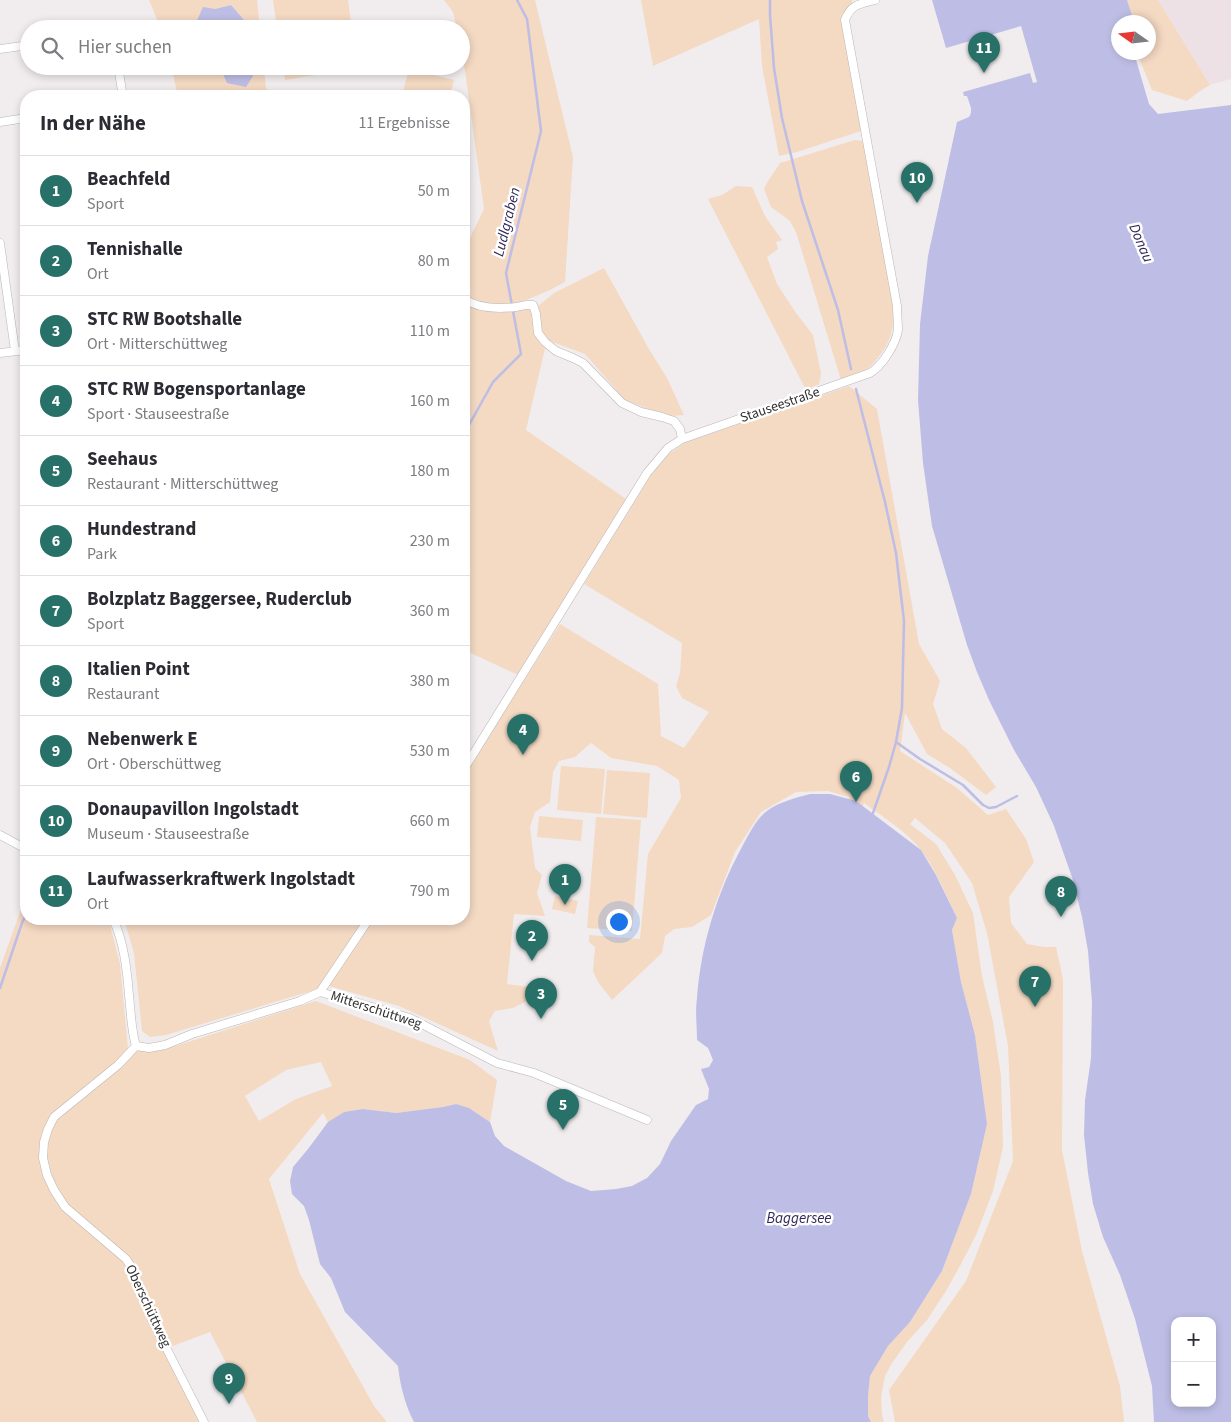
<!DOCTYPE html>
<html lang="de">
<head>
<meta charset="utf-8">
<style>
	body { margin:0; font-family:"Source Sans 3",sans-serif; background:#f7f7f7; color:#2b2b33 }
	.controls { position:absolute; right:15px; bottom:15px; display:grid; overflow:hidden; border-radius:10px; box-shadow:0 2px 8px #0003 }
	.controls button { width:45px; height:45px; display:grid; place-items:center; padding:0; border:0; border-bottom:1px solid #e1e1e2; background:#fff; color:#2b2b33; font:25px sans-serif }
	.compass { position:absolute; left:1111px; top:15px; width:45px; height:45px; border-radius:50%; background:#fff; box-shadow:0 2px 8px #0003; rotate:284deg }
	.you { position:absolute; left:618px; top:921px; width:18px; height:18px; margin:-12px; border:4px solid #fff; border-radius:50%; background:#1a73e8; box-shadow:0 0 0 8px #1a73e833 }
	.badge { display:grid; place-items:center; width:32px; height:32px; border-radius:50%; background:#287169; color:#fff; font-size:16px; font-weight:700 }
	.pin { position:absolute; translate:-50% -41px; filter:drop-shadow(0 1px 2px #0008) }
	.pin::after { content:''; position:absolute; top:26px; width:18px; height:15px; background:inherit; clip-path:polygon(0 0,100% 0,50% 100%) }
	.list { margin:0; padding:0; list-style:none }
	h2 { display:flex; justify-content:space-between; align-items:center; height:65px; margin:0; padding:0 20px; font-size:21px }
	h2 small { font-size:16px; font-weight:400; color:#7c7c81 }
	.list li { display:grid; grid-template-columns:32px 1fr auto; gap:15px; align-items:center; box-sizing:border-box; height:70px; padding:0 20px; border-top:1px solid #e1e1e2 }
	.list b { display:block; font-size:19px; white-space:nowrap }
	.list p { margin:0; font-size:16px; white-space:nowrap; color:#7c7c81 }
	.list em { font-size:16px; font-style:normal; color:#7c7c81 }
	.icon { flex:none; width:28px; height:28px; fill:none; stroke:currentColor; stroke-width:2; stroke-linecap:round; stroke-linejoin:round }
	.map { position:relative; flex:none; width:1231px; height:1422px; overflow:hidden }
	.search { position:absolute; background:#fff; box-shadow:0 2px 8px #0003; left:20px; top:20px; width:450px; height:55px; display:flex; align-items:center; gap:12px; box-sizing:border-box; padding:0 18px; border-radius:28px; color:#7c7c81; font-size:19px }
	.panel { position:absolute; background:#fff; box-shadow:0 2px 8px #0003; left:20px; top:90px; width:450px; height:835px; border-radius:20px }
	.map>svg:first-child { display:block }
	.built { fill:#eee1e6 }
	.green { fill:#f4d9c3; fill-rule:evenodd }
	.water { fill:#bebde5; fill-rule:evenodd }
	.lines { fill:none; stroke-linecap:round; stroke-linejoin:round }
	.stream { stroke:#bebde5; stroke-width:2.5 }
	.street-casing { stroke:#bab6b7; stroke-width:9 }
	.street { stroke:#fff; stroke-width:8 }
	.labels { text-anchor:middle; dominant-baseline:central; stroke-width:5; stroke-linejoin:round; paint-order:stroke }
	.street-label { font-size:14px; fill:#312f30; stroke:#fff }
	.water-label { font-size:15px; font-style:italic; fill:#2e2759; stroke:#fff }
</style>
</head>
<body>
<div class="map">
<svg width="1231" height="1422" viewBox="0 0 1231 1422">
	<rect width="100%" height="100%" fill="#f1edee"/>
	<path class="built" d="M1158 0H1231V79L1210 85Z"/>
	<path class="green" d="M149 0H257L260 29H252L231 5 215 9 195 25 197 29H161Z
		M273 0H348L352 29H277Z
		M444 0H535L573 157 565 282 550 290 519 303 487 306 464 296V250L484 209 465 71 461 51V29H457L453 12Z
		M641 0H852V4L845 11 842 24 861 131 797 152 779 156 762 66 759 19 653 66Z
		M1127 0H1158L1210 85 1200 91 1187 101 1152 90 1137 53 1148 52V22H1133Z
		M171 66H219L227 83 253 76 252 66H264L266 88 271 96H178Z
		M283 66H358V68L285 80Z
		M409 69 454 80 450 96H420L403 92Z
		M855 140 862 141 864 145 892 299C894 322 895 335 880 355 875 361 870 368 863 371 856 375 848 377 841 380L796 232 790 221 771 207 764 189C768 179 775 172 780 163Z
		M736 186 752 187 765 216 782 240 776 242 778 249 767 257 777 284 796 313 813 335 821 373 819 384 806 390 708 199 722 195Z
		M604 268 649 349 667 378 684 415 670 416 648 409 625 400 585 354 547 340 526 430 626 499 518 675 464 650V302L477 309 498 313 537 307 554 293Z
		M849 386 877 409 919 644 940 681 933 704 942 729 966 748 996 787 986 795 950 768 927 754 905 713 900 751 957 788 988 815 1006 809 1026 839 1034 862 1009 897 1011 923 1027 944 1044 947H1056L1063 979 1062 1150 1082 1251 1120 1386 1124 1422H895L889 1390 966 1281 1013 1161 1008 1046 987 933 972 883 945 843 915 818 910 824 936 844 955 875 973 913 982 976 993 1022 1001 1076 1003 1147 993 1191 976 1235 961 1264 946 1291 927 1320 907 1342 892 1363 885 1376 881 1397 882 1415 884 1422H871L868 1416V1397L870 1376 888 1346 910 1322 942 1271 971 1194 987 1124 975 1035 961 982 952 930 957 918C947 897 935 868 921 850 906 831 883 817 864 803L862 809 847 804 849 797 828 791 796 792 761 812 735 852 711 915 692 927 674 929 665 936 662 953 612 1000 598 982 593 971 595 947 589 942V935L640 939 648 854 681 798 679 780 657 766 611 758 591 743 575 757 559 761 553 772 550 802 535 812 530 827 535 868 542 875 537 893 545 916 514 914 507 984 536 988 546 991 513 1008 495 1011 489 1021 498 1051 399 1006 329 986 372 919H464V775L560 624 658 684 661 736 684 748 709 712 682 698 676 686 680 673 682 643 584 584 649 478 669 454 686 442Z
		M561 766 605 769 601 814 557 810Z
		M607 770 650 773 647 818 603 814Z
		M539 816 583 820 581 841 537 837Z
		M596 817 641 820 632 931 587 928Z
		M26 895V919H106L110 925 120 964 129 1060 137 1050 148 1051 166 1049 316 1001 470 1060 497 1080 490 1122 469 1108 456 1104 443 1107 396 1113 363 1109 344 1112 328 1122 323 1113 269 1179 300 1274 374 1406 387 1422H257L210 1332 165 1349 201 1422H0V968ZM321 1062 332 1086 296 1099 259 1121 245 1096 286 1070Z
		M555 896 578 901 575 914 552 909Z
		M124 919H365L318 989 166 1035 150 1037 142 1031 134 953Z"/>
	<path class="water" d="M932 0H1127L1134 22H1118V52L1134 53 1149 104 1158 114 1231 105V1422H1154L1152 1386 1135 1319 1120 1275 1103 1237 1093 1204 1088 1173 1084 1135 1085 1100 1091 1058 1092 1002 1088 951 1082 917 1073 880 1054 826 1036 787 1014 750 989 700 977 672 967 645 932 526 923 463 918 400 920 324 928 256 957 122 969 117 971 113V108L967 96H964L963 92 1030 73 1033 83 1037 82 1021 26 946 48ZM1175 1321H1212V1403H1175Z
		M231 5 252 29H197L195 25 203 7 215 9Z
		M219 66H252L253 76 246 87 227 83Z
		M810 794H830L856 801 921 850 936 875 957 918 952 930 961 982 975 1035 987 1124 971 1194 942 1271 910 1322 888 1346 870 1376 868 1397V1416L871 1422H414C405 1405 400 1385 398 1366L345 1312 331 1278 320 1264 309 1220 304 1206 292 1194 290 1181 293 1167 308 1149 328 1122 344 1112 363 1109 396 1113 443 1107 456 1104 469 1108 490 1122 495 1136 504 1146 566 1181 591 1191 616 1189 632 1186 647 1178 660 1164 671 1141 696 1105 708 1099 709 1089 701 1069 709 1067 713 1060 708 1048 697 1040C697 1026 695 1011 697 998 701 945 717 892 743 845 749 834 756 819 767 811 779 802 795 798 810 794Z"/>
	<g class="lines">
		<path class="stream" d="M770 0V15L774 68 782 118 802 201 838 310 851 369
			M856 389 885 502 896 553 904 621 902 708 896 742 889 767 873 813
			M464 434 493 382 521 354 506 273 541 131 527 19 517 0
			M896 742 920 759 963 785 983 805 989 808 996 807 1017 796
			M0 988 22 923 26 914"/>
		<defs>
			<path id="street" d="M0 49 29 45
				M118 66 122 91 120 96
				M0 122 26 118
				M0 243 15 351
				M464 299C479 309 499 309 516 307 522 306 527 304 533 305L536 314 538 333 545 342 556 351 573 358 583 363 622 403 641 412 662 417 674 421 680 429 682 439
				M0 353 26 350
				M464 769 647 473 668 448 682 439 870 373C882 366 896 344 898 330 898 322 897 314 897 306L845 20C851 4 860 4 875 0
				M0 835 26 849
				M113 919C124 942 127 970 129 995 131 1013 131 1029 136 1046
				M320 992 369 919
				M136 1046 149 1048 165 1045 192 1034 300 1001 320 992 410 1018 497 1063 534 1073 647 1120
				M136 1046 118 1065 54 1117 48 1129 44 1142 43 1158 47 1175 54 1190 65 1207 126 1259 132 1268 152 1320 204 1422"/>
		</defs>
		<use href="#street" class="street-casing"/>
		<use href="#street" class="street"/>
	</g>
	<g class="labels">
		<g class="street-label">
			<text transform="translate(780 405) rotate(-19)">Stauseestraße</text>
			<text transform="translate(376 1010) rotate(18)">Mitterschüttweg</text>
			<text transform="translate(148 1306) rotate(65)">Oberschüttweg</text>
		</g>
		<g class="water-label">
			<text transform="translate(507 222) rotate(-76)">Ludlgraben</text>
			<text transform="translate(1141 243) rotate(67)">Donau</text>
			<text x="799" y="1218">Baggersee</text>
		</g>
	</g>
</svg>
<div class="controls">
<button>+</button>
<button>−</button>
</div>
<svg class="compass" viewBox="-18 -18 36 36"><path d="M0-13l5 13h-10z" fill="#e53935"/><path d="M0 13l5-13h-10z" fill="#7c7c81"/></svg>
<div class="you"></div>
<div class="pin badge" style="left:565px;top:905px">1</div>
<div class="pin badge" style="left:532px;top:961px">2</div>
<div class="pin badge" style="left:541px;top:1019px">3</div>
<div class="pin badge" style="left:523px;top:755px">4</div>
<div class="pin badge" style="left:563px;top:1130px">5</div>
<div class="pin badge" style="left:856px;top:802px">6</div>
<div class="pin badge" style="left:1035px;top:1007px">7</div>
<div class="pin badge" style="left:1061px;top:917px">8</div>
<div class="pin badge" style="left:229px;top:1404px">9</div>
<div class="pin badge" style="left:917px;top:203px">10</div>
<div class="pin badge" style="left:984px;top:73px">11</div>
<div class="search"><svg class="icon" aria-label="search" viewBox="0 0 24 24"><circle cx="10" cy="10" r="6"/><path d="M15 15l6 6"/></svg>Hier suchen</div>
<section class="panel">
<h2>In der Nähe<small>11 Ergebnisse</small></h2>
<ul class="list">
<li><span class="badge">1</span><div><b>Beachfeld</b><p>Sport</p></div><em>50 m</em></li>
<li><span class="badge">2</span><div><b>Tennishalle</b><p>Ort</p></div><em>80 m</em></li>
<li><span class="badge">3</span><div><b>STC RW Bootshalle</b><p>Ort · Mitterschüttweg</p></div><em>110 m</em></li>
<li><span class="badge">4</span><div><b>STC RW Bogensportanlage</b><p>Sport · Stauseestraße</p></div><em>160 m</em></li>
<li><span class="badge">5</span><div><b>Seehaus</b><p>Restaurant · Mitterschüttweg</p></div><em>180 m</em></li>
<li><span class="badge">6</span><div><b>Hundestrand</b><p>Park</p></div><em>230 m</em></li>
<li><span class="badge">7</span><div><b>Bolzplatz Baggersee, Ruderclub</b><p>Sport</p></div><em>360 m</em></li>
<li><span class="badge">8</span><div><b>Italien Point</b><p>Restaurant</p></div><em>380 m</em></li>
<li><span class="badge">9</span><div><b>Nebenwerk E</b><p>Ort · Oberschüttweg</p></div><em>530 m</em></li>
<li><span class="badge">10</span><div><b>Donaupavillon Ingolstadt</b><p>Museum · Stauseestraße</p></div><em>660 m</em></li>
<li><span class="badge">11</span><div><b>Laufwasserkraftwerk Ingolstadt</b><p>Ort</p></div><em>790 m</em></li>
</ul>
</section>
</div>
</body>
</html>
